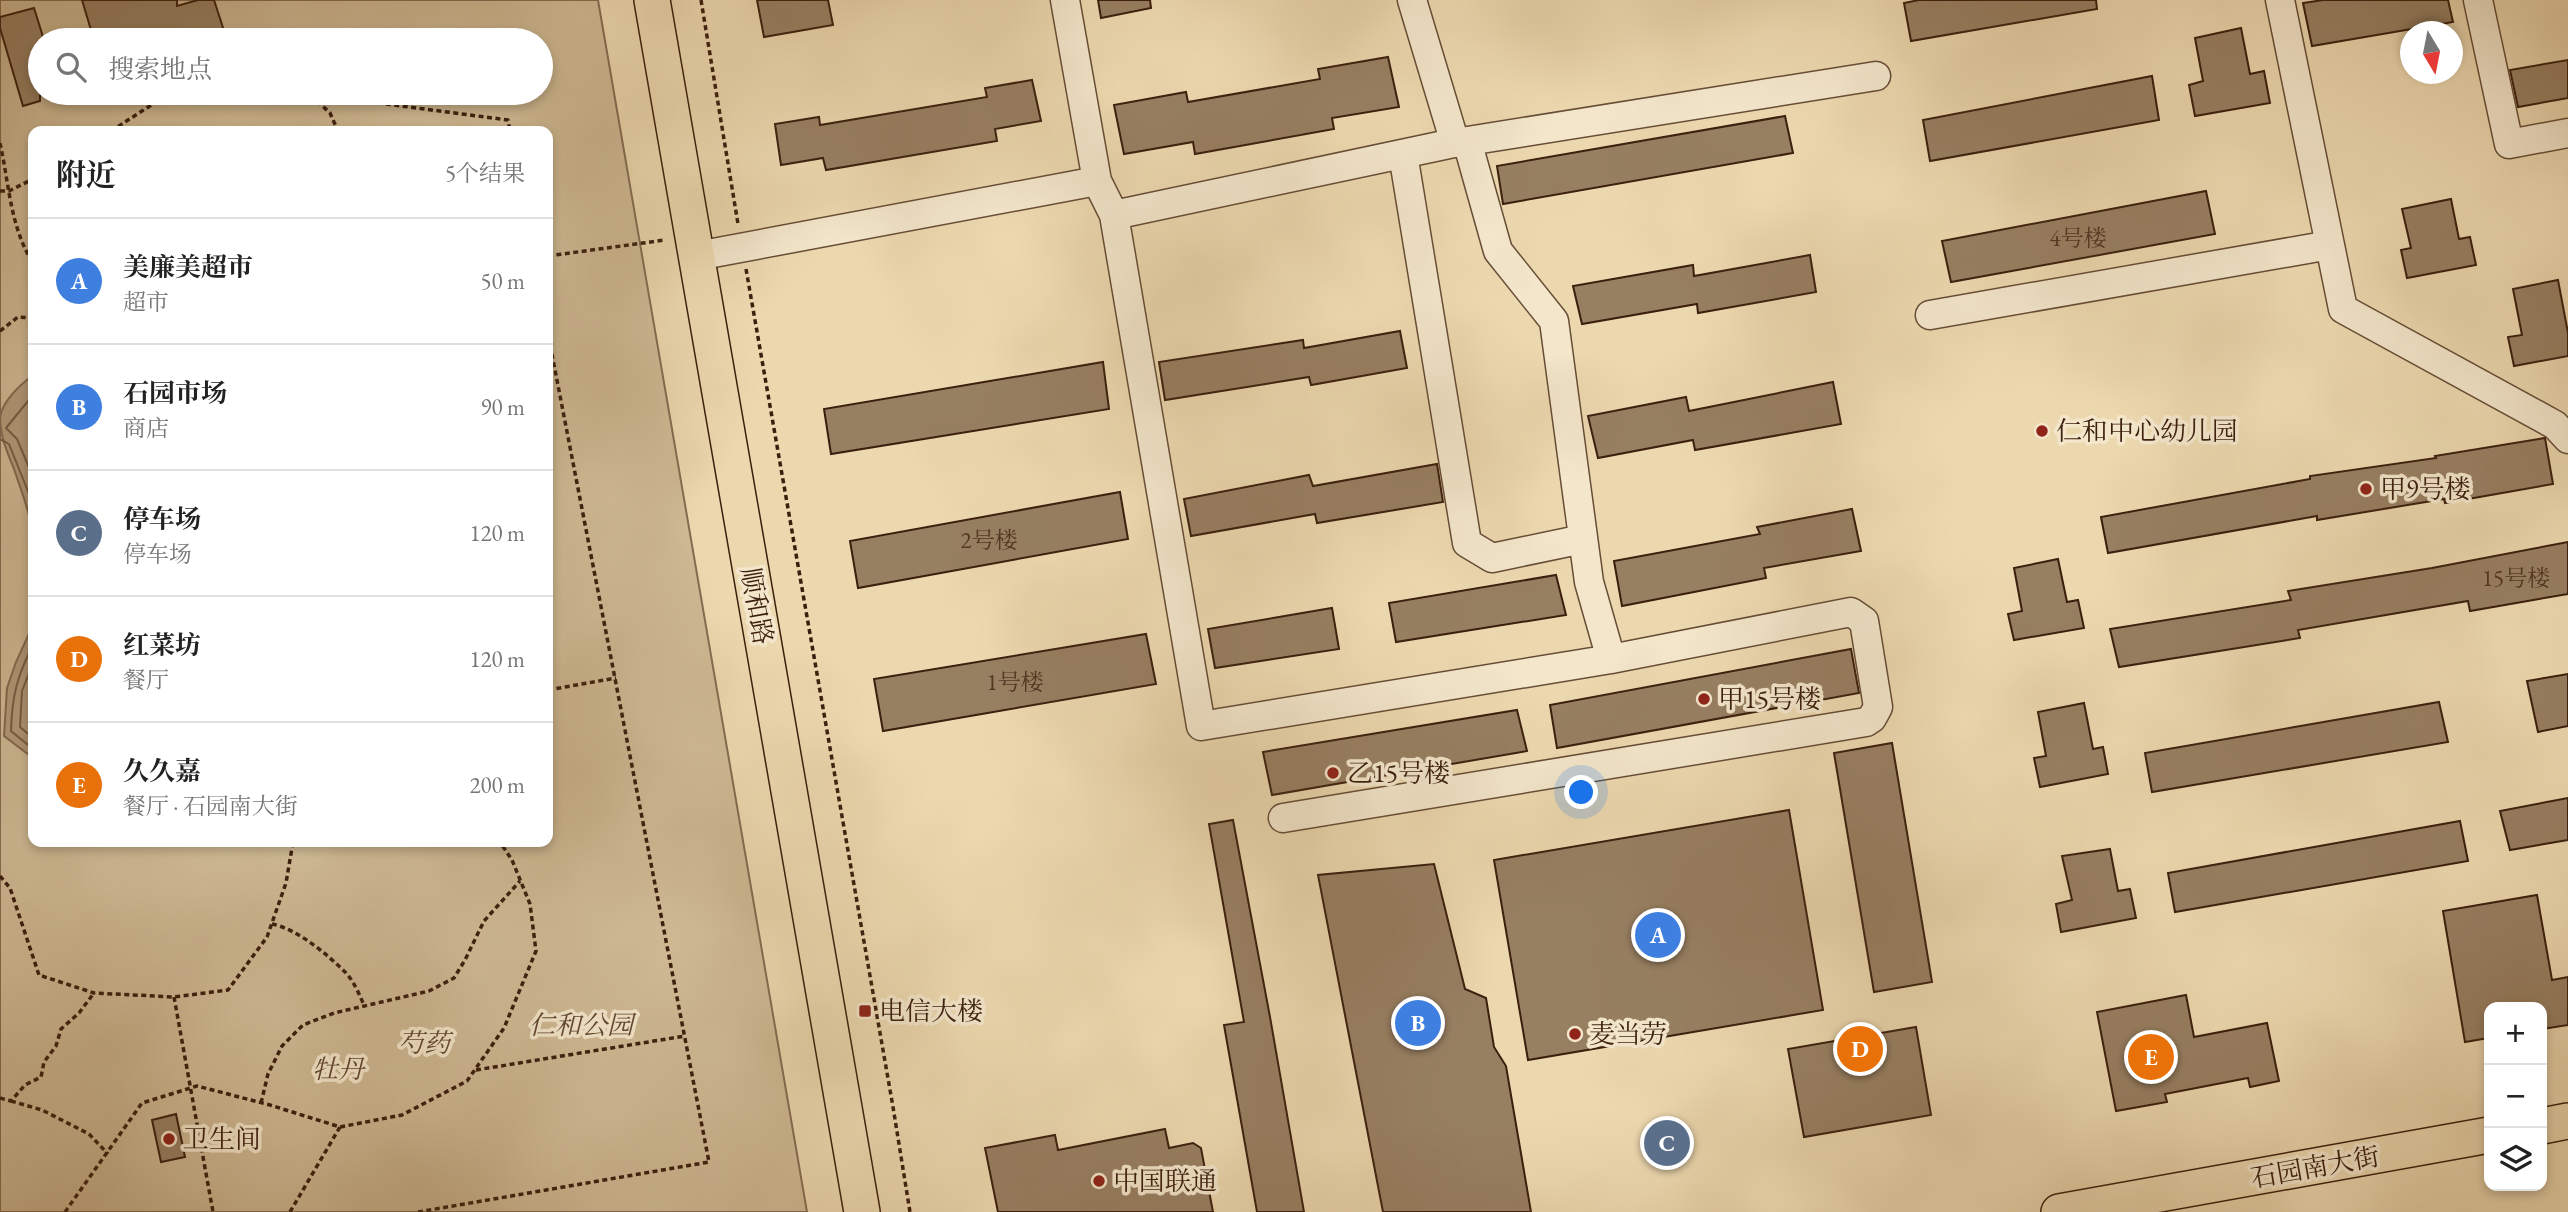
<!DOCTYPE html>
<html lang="zh">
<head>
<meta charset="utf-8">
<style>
	body { margin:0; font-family:"EB Garamond","Noto Serif SC",serif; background:#f6f6f6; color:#222 }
	.controls { position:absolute; right:21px; bottom:21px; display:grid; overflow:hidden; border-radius:14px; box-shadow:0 4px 10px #0003 }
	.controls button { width:63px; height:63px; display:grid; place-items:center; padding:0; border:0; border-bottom:2px solid #e0e0e0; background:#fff; color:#222; font:35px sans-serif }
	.compass { position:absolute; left:2400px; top:21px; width:63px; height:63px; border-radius:50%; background:#fff; box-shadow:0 4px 10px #0003; rotate:170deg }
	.you { position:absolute; left:1582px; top:793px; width:24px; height:24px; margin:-18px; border:5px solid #fff; border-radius:50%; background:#1a73e8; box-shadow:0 0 0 10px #1a73e833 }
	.badge { display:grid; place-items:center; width:46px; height:46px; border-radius:50%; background:#ea580c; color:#fff; font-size:23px; font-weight:700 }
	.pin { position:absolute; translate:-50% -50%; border:4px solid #fff; box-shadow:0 2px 7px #0006 }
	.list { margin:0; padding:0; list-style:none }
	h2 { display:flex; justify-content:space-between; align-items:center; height:91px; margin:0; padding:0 28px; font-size:30px }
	h2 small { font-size:23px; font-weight:400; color:#767676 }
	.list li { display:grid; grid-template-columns:46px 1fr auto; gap:21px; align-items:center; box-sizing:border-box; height:126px; padding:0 28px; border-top:2px solid #e0e0e0 }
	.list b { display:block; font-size:26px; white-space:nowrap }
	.list p { margin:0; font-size:23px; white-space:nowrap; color:#767676 }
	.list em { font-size:23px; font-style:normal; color:#767676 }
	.icon { flex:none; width:38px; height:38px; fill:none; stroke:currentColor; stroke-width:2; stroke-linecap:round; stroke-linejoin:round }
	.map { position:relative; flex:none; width:2568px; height:1212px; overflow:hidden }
	.search { position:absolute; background:#fff; box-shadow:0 4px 10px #0003; left:28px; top:28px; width:525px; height:77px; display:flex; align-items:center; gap:18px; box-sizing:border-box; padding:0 24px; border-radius:38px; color:#767676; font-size:26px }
	.panel { position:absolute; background:#fff; box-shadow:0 4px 10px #0003; left:28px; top:126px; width:525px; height:721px; border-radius:14px }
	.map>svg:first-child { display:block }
	.green { fill:#ceb994; stroke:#846c51; stroke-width:2; fill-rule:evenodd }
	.water { fill:#b09978; stroke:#81684e; stroke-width:2 }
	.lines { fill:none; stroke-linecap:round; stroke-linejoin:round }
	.shore { stroke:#765c43; stroke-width:2 }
	.building { fill:#977f62; stroke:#3b1f0e; stroke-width:2 }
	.minor-casing { stroke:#674d36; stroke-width:31 }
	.major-casing { stroke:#3b1f0e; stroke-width:38 }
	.path { stroke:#3b1f0e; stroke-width:3.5; stroke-dasharray:5 3.5; stroke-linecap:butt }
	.minor { stroke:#f3e6cb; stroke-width:28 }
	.major { stroke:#ecd8af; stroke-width:35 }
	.poi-dot { fill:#8f2418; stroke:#f3e6cb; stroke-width:2.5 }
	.labels { text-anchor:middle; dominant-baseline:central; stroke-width:7; stroke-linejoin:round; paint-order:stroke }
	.number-label { font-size:23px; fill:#523723 }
	.poi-label { font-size:26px; fill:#3b1f0e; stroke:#f3e6cb; text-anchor:start }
	.street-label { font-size:26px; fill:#3b1f0e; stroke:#f3e6cb }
	.park-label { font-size:26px; font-style:italic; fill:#604630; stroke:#f3e6cb }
</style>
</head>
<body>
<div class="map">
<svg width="2568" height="1212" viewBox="0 0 2568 1212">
	<rect width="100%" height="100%" fill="#ecd8af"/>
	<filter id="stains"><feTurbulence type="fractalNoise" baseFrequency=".00286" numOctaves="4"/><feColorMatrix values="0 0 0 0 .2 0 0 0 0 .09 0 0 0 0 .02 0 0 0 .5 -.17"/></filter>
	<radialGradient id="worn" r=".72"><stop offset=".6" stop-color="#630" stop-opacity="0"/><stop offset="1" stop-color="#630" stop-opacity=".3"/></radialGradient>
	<path class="green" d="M0 0H598L807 1212H0ZM40 40H541V93H40ZM33 131H548V842H33Z"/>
	<path class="water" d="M33 375V532C29 510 21 490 14 469 7 452 0 436 0 417 3 400 20 385 33 375Z
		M33 625V758L4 736 7 688 16 662Z"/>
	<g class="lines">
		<path class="shore" d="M33 395 6 428 17 439 33 477
			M0 439 9 444 33 504
			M33 645C17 676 12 696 11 731L33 749
			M33 663 22 691 20 727 33 738"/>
	</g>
	<path class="building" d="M82 0H177V6L198 0H214L227 40H94Z
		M757 0H828L833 25 764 37Z
		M1098 0H1150L1151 8 1101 18Z
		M1919 0H2096L2097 9 1911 41 1904 3Z
		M2323 0H2448L2453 22 2312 46 2303 3Z
		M34 8 44 40H40V101L23 106 0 28V17Z
		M2241 28 2250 74 2264 71 2270 103 2195 116 2189 85 2203 81 2195 38Z
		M1388 57 1399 107 1332 118 1334 129 1195 154 1193 142 1124 154 1114 105 1186 92 1188 102 1320 79 1318 69Z
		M2568 60V98L2518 107 2510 70Z
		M2152 76 2159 120 1930 161 1923 120Z
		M1032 80 1041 121 995 129 997 141 826 170 823 158 781 165 775 124 819 117 820 125 987 97 985 88Z
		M1785 116 1793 153 1503 204 1497 166Z
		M2206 191 2215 234 1951 282 1942 241Z
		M2451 199 2459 239 2470 237 2476 265 2407 278 2401 250 2411 248 2402 209Z
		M1810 255 1816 292 1698 313 1697 304 1582 324 1573 286 1693 265 1694 276Z
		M2558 280 2568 333V356L2514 366 2508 337 2522 335 2513 289Z
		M1400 331 1407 368 1311 385 1309 377 1165 400 1159 362 1303 340 1304 348Z
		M1103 362 1109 409 831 454 824 409Z
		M1833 382 1841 424 1695 450 1693 440 1598 458 1588 416 1686 397 1689 411Z
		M2545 438 2553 484 2445 503 2444 499 2317 520V516L2108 553 2101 517 2310 479V476L2436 458 2435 456Z
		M1437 464 1443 502 1317 523 1315 514 1191 536 1184 499 1309 475 1313 486Z
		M1120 492 1128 539 858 588 850 541Z
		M1852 509 1861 551 1764 568 1766 578 1622 606 1614 561 1760 534 1757 527Z
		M2568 542V594L2470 611 2468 601 2298 630 2300 638 2119 667 2110 629 2291 600 2288 591 2432 568Z
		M2058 559 2067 602 2078 600 2084 628 2014 640 2008 614 2022 611 2014 568Z
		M1556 575 1566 615 1396 642 1389 603Z
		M1332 608 1339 649 1215 668 1208 629Z
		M1146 634 1156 684 883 731 874 679Z
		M1851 649 1859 693 1557 748 1550 705Z
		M2568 674V726L2538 732 2527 681Z
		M2439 702 2448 742 2152 792 2145 753Z
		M2084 703 2093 749 2103 747 2108 774 2040 787 2034 758 2046 756 2038 712Z
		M1517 710 1527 751 1272 795 1263 752Z
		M1892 743 1932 982 1874 992 1834 753Z
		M2568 798V840L2510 850 2500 811Z
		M1789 810 1823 1010 1528 1060 1494 860Z
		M1233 820 1270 1017 1304 1212H1257L1224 1025 1244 1022 1209 824Z
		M2460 821 2468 861 2175 912 2168 873Z
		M2110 849 2118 891 2130 889 2136 918 2061 932 2056 904 2072 900 2062 856Z
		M1434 864 1465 989 1486 998 1494 1047 1506 1066 1531 1212H1383L1318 875Z
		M2537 895 2552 980 2568 977V1025L2542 1029V1007H2489V1038L2465 1042 2443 911Z
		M2186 995 2194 1037 2267 1023 2279 1081 2250 1087 2248 1078 2165 1094 2167 1102 2116 1111 2097 1012Z
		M1916 1027 1931 1115 1804 1137 1788 1049Z
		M176 1114 185 1157 161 1162 152 1120Z
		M1165 1129 1169 1148 1193 1143 1201 1148 1213 1212H998L985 1148 1055 1135 1058 1150Z"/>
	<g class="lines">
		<defs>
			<path id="minor" d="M1065 0 1097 181
				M1412 0 1455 143
				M2280 0 2343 309 2555 425 2568 439
				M2478 0 2509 144 2568 133
				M1403 154 1467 543 1492 558 1583 539
				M1114 215 1201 726 1611 659
				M697 256 1097 181 1114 215 1449 144 1876 76
				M1930 315 2330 245
				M1283 818 1866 722 1872 718 1878 707 1864 621 1851 612 1611 659 1589 582 1554 321 1498 251 1467 141"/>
			<path id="major" d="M652 0 862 1212
				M2542 1126 2568 1121
				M2059 1212 2489 1135"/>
		</defs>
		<use href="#minor" class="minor-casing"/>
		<use href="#major" class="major-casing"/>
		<path class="path" d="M701 0 738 224
			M310 94 508 120 510 131
			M311 95 330 113 338 131
			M111 131 170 93
			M0 143C9 183 10 227 33 263
			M0 191H9L33 179
			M548 256 665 240
			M746 269 893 1107 910 1212
			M0 331 18 317 33 318
			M548 690 616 678
			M0 876 10 888 39 975 94 993 174 997 228 990 267 937 286 883 293 842
			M272 924C297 929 327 954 345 972 354 981 359 994 364 1005
			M174 997 213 1212
			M476 1070 685 1036
			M0 1098 11 1101 25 1085 41 1077 44 1062 56 1046 61 1029 79 1013 94 993
			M11 1101 42 1110 89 1134 108 1154
			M261 1103 268 1074 282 1046 303 1025 334 1013 429 991 454 978 465 960 484 921 520 881
			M65 1212 142 1103 197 1086 270 1105 340 1127 402 1115 467 1081 504 1028 536 951 530 904 512 860 500 842
			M290 1212 340 1127
			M418 1212 709 1162 548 334"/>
		<use href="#minor" class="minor"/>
		<use href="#major" class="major"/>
	</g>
	<g class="poi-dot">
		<circle cx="2042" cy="431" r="7"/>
		<circle cx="2366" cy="489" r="7"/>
		<circle cx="1704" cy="699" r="7"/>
		<circle cx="1333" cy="773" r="7"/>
		<rect x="858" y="1004" width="14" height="14" rx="3.5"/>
		<circle cx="1575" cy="1034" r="7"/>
		<circle cx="169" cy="1139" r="7"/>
		<circle cx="1099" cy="1181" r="7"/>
	</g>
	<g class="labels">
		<g class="number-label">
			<text x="2078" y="238">4号楼</text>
			<text x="989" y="540">2号楼</text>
			<text x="2516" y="578">15号楼</text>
			<text x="1015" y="682">1号楼</text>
		</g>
		<g class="poi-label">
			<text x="2056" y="431">仁和中心幼儿园</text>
			<text x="2380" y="489">甲9号楼</text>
			<text x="1718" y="699">甲15号楼</text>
			<text x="1347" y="773">乙15号楼</text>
			<text x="879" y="1011">电信大楼</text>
			<text x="1589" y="1034">麦当劳</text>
			<text x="183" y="1139">卫生间</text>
			<text x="1113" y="1181">中国联通</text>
		</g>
		<g class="street-label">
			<text transform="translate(757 606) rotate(80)">顺和路</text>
			<text transform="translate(2315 1167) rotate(-10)">石园南大街</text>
		</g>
		<g class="park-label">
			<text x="581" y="1025">仁和公园</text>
			<text x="424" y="1043">芍药</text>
			<text x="338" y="1069">牡丹</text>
		</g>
	</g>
	<rect width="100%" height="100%" filter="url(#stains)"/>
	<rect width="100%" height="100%" fill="url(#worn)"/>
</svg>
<div class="controls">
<button>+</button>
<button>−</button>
<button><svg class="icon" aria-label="layers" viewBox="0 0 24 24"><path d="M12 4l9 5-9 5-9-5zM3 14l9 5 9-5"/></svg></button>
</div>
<svg class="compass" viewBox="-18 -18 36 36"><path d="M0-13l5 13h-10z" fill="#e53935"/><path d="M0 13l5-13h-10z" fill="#767676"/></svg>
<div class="you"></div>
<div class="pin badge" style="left:1658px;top:935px;background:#3f7fe0">A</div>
<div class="pin badge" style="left:1418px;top:1023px;background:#3f7fe0">B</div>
<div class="pin badge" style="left:1667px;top:1143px;background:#5c6f8a">C</div>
<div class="pin badge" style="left:1860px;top:1049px;background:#e8710a">D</div>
<div class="pin badge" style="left:2151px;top:1057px;background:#e8710a">E</div>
<div class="search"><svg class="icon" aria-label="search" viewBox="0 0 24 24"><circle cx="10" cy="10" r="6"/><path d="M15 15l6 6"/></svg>搜索地点</div>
<section class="panel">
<h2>附近<small>5个结果</small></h2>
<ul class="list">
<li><span class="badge" style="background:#3f7fe0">A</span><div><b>美廉美超市</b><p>超市</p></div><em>50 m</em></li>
<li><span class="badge" style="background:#3f7fe0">B</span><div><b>石园市场</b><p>商店</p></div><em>90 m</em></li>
<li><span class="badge" style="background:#5c6f8a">C</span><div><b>停车场</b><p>停车场</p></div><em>120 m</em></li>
<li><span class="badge" style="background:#e8710a">D</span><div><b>红菜坊</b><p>餐厅</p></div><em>120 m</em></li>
<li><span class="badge" style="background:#e8710a">E</span><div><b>久久嘉</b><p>餐厅 · 石园南大街</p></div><em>200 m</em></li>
</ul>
</section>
</div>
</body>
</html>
